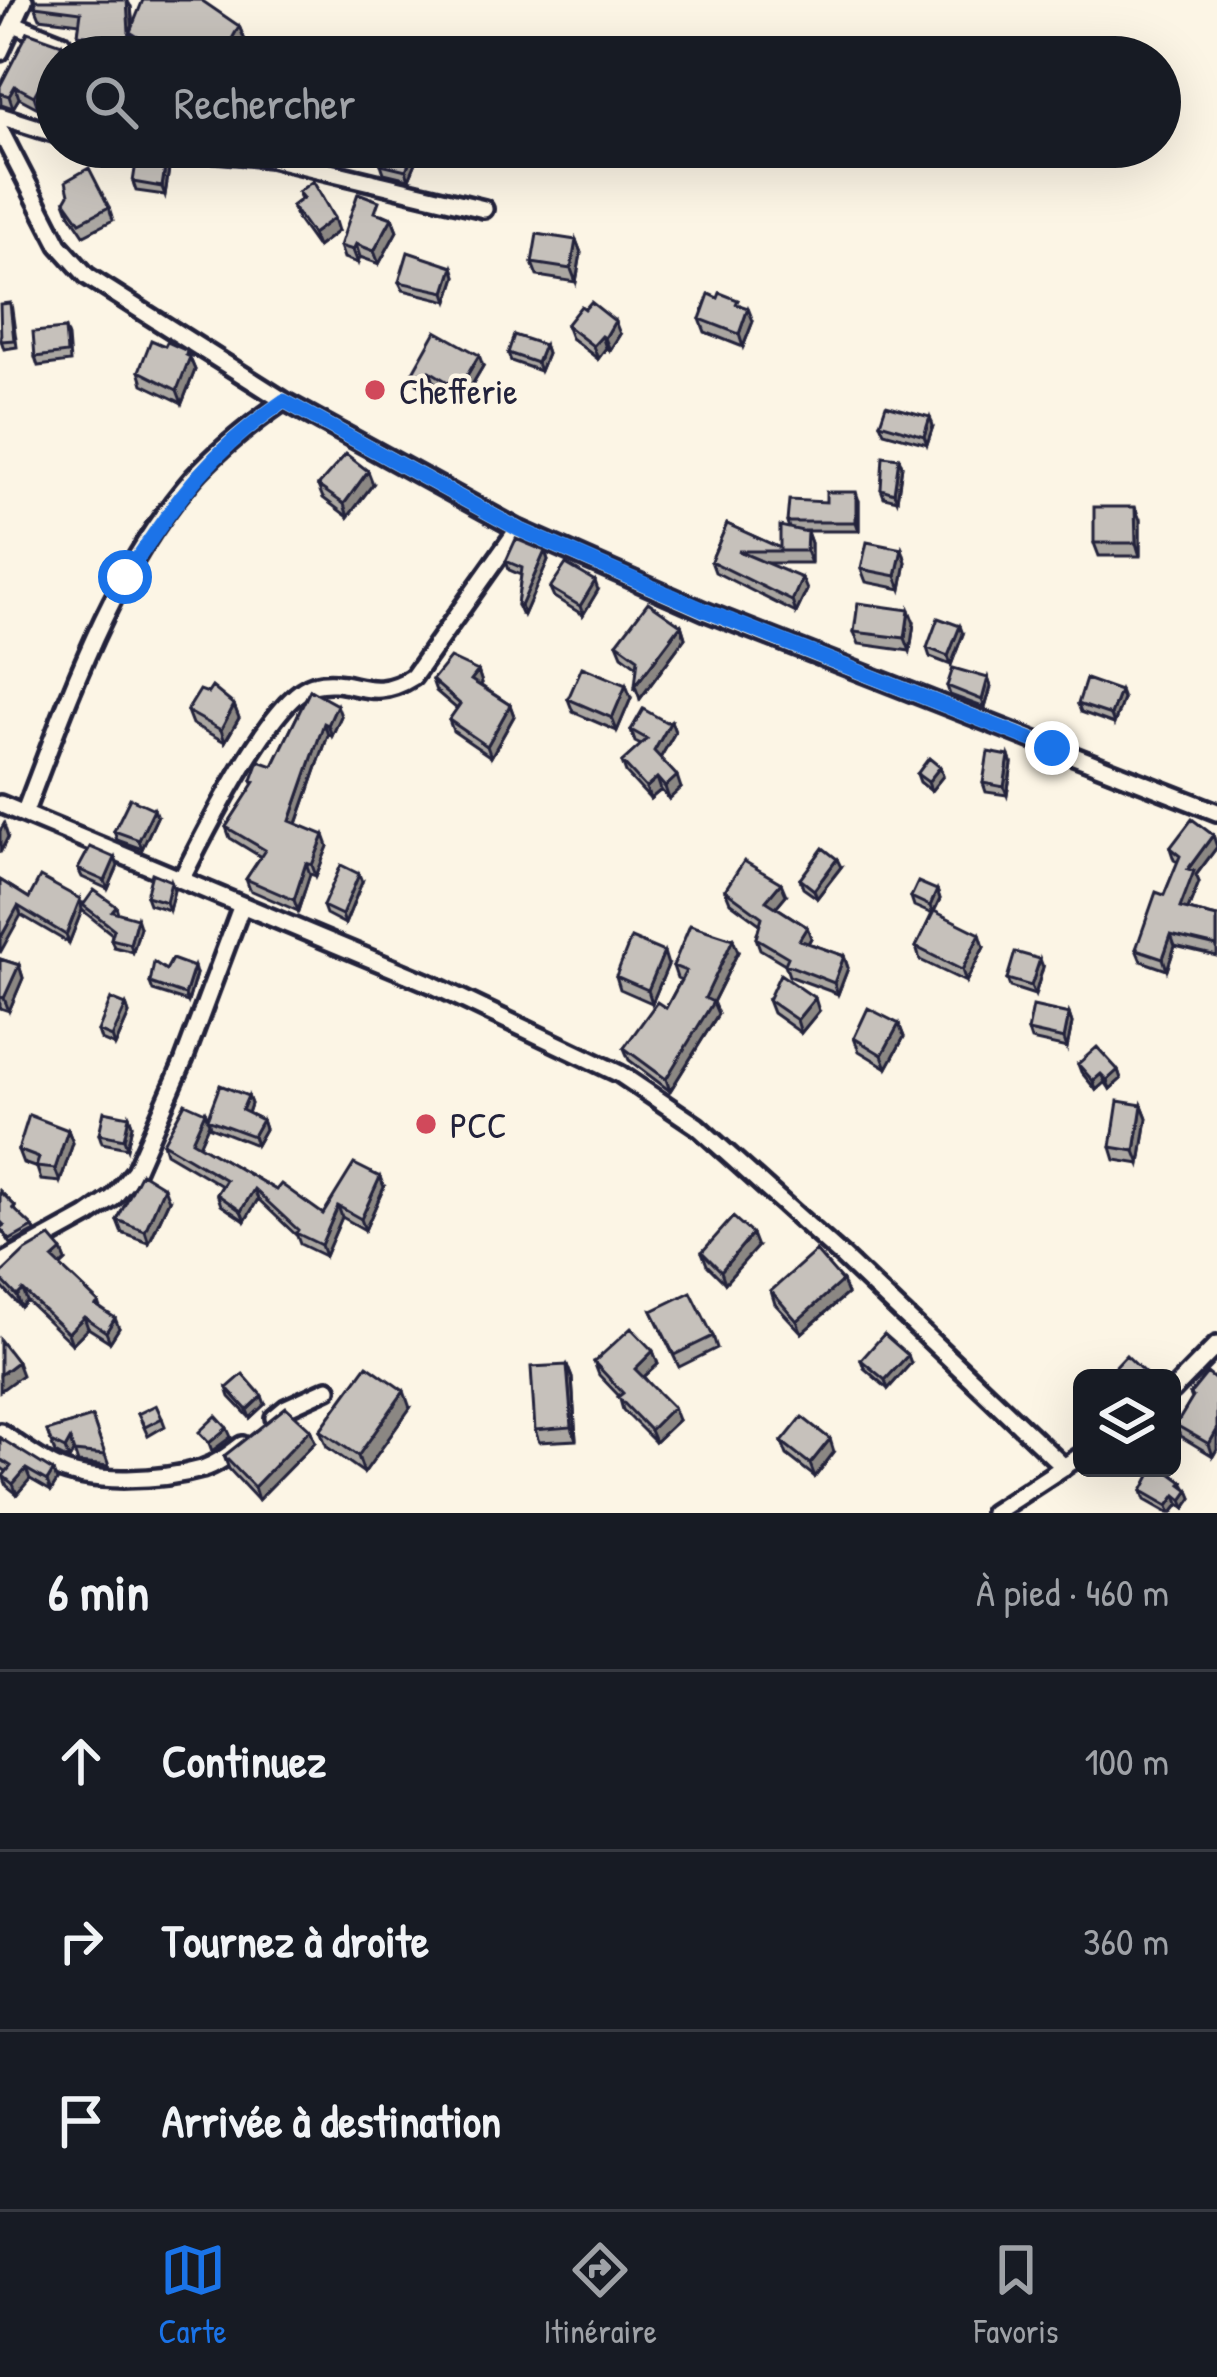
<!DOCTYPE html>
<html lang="fr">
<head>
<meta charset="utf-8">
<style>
	body { margin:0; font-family:"Patrick Hand",sans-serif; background:#242831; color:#f1f3f6 }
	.controls { position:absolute; right:36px; bottom:36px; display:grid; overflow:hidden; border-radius:18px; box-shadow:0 12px 48px #0002 }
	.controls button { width:108px; height:108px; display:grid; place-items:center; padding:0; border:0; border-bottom:3px solid #363941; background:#171b24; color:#f1f3f6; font:60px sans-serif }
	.stop { position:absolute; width:36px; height:36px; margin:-27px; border:9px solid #1a73e8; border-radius:50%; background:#fff }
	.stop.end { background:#1a73e8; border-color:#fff; box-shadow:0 3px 12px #0008 }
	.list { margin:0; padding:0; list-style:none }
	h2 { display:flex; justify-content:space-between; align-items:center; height:156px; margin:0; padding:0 48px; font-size:51px }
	h2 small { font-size:39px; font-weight:400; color:#9ea1a6 }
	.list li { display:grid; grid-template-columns:78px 1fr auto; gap:36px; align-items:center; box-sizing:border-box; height:180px; padding:0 48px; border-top:3px solid #363941 }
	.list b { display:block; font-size:45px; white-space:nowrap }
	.list em { font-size:39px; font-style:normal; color:#9ea1a6 }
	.icon { flex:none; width:66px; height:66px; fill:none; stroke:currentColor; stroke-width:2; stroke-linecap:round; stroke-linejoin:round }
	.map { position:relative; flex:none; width:1217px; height:1513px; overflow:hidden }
	.search { position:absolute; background:#171b24; box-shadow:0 12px 48px #0002; left:36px; right:36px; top:36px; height:132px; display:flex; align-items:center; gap:30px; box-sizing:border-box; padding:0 42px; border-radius:66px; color:#9ea1a6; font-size:45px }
	.sheet { height:696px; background:#171b24 }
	nav { display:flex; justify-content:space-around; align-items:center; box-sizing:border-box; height:168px; border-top:3px solid #363941; background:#171b24; font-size:33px; color:#9ea1a6 }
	nav a { display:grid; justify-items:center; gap:6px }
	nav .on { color:#1a73e8 }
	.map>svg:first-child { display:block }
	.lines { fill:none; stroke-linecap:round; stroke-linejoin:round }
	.minor-casing { stroke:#22223b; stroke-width:24 }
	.minor { stroke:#fcf5e5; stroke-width:15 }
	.wall { fill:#aaa6a1; stroke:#22223b; stroke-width:3 }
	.shaded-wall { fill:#8b8783; stroke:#22223b; stroke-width:3 }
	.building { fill:#c6c1bb; stroke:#22223b; stroke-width:3 }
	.route { stroke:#1a73e8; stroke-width:15 }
	.poi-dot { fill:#d1495b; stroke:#fcf5e5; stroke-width:4.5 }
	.labels { text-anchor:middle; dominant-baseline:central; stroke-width:9; stroke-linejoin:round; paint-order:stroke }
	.poi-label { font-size:36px; fill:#22223b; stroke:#fcf5e5; text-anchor:start }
</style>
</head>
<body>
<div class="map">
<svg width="1217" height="1513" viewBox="0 0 1217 1513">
	<rect width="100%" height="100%" fill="#fcf5e5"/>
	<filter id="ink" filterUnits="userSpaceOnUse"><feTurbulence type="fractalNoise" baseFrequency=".00833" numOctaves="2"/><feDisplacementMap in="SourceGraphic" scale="24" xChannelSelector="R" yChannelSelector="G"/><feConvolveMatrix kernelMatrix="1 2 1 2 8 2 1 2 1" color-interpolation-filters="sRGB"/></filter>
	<g filter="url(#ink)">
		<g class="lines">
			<defs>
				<path id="minor" d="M14 24 62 43
					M0 52 24 0
					M0 116 57 134
					M0 130 59 245 87 276 284 401 518 529 704 611 1217 812
					M154 147 271 158 484 209
					M0 804 431 984 620 1074 697 1126 843 1257 1064 1467
					M24 814C68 700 111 572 193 478 220 448 251 424 284 401
					M182 878C203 838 271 697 313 685 353 675 369 705 413 677L518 529
					M0 1264 87 1216 113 1198 135 1171 184 1060 242 905
					M1172 1391 1217 1345
					M274 1418 286 1408 328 1389
					M0 1432C18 1444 36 1458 55 1467 92 1485 163 1480 202 1469 217 1464 229 1455 242 1445
					M993 1513 1082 1455"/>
			</defs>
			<use href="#minor" class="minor-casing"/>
			<use href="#minor" class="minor"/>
		</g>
		<path class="wall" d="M35 6 131 7 133 26H239L246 43 238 57H149L136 49 134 42 131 57H106L104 49 83 46 78 34 80 23 40 18Z
			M62 44 67 56 38 108 19 98 13 108 1 104 0 86Z
			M347 147H403L414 151 417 160 409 179 384 173 381 164 382 160Z
			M167 154 170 162 165 195 136 191 133 182Z
			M298 192 338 231 317 247 297 219 292 206 301 199Z
			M65 201 109 207 113 220 84 235 70 214Z
			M383 214 392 218 397 231 379 264 360 257 358 263 344 258 340 246Z
			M576 240 581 253 576 282 537 276 532 263Z
			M453 267 456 276 448 301 403 290 399 282Z
			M740 305 753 321 743 347 705 332 700 319Z
			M12 310 17 347 4 349 0 337Z
			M566 325 620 334 610 350 606 348 598 359 571 338Z
			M65 329 68 337 70 362 38 366 35 357Z
			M544 345 547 354 540 371 511 361 508 353Z
			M165 346 187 351 195 370 182 403 143 384 139 371Z
			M483 366 463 400 434 382 429 390 417 384 413 372Z
			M930 417 933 426 927 444 884 432 880 423Z
			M899 458 902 466 897 500 884 497 881 489Z
			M373 484 348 517 323 498 318 486Z
			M859 501V531H804L807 532 811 543V563H767L807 590 796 613 715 572 711 561 727 524 780 548 789 528 787 522 826 502Z
			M1140 520V556H1099L1094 543Z
			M902 549 906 562 901 589 866 582 861 569Z
			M545 551 548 560 524 615 521 614 517 605 521 575 509 570 506 561Z
			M550 588 598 590 583 615 554 597Z
			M914 623 910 651 859 644 854 632Z
			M681 625 685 638 640 699 637 666 622 655 617 643Z
			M963 634 951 665 930 657 927 648Z
			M478 671 482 683 480 685 510 705 514 716 491 757 453 731 449 720 457 709 436 691 432 680Z
			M988 678 991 687 985 708 950 695 947 686Z
			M310 690 341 716 332 736 328 735 297 824 328 846 316 876 310 874 298 911 250 890 246 879 261 857 230 838 226 827 254 784 252 780 273 766Z
			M631 698 617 731 573 712 568 699Z
			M1123 699 1114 724 1081 712 1078 704Z
			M234 705 239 718 225 742 192 724 187 711Z
			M671 721 675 732 660 758 681 788 669 799 661 790 650 799 626 773 622 762 641 745 635 742 631 730Z
			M1012 764 1007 795 986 792 983 783Z
			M940 767 943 776 931 791 920 782 917 774Z
			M157 817 142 849 117 840 114 831Z
			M1213 835 1217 847 1196 875 1199 882 1188 910 1217 917V956L1175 946 1167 970 1141 961 1136 949 1164 895 1178 862 1174 860 1170 848Z
			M115 858 118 866 108 889 82 877 78 869Z
			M841 867 817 898 803 888 800 879Z
			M0 880 29 898 116 906 118 913 140 927 133 952 114 947 111 939 112 934 82 910 69 943 21 915Z
			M171 881 174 890 169 910 149 904 146 896Z
			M362 882 345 924 326 914 323 906Z
			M725 890 786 895 776 907 807 927 811 938 808 943 844 956 848 968 838 994 789 976 785 964 760 949 756 938 760 924 730 902Z
			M937 890 940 899 934 911 984 947 966 982 920 960 916 947 932 914 914 906 911 897Z
			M738 952 713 1002 718 1014 670 1091 629 1060 624 1048 666 1008 681 980 677 978 673 966Z
			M0 959 19 965 23 978 9 1011 0 1008Z
			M668 965 652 1003 620 989 616 976Z
			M1043 967 1035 995 1010 987 1007 979Z
			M166 970 196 974 188 1002 153 991 150 983Z
			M768 1000 819 1011 801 1033 773 1013Z
			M126 1005 129 1014 115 1046 101 1040 98 1031Z
			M1069 1014 1072 1023 1067 1048 1031 1040 1028 1031Z
			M899 1024 904 1037 887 1068 859 1051 854 1038Z
			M1078 1064 1118 1070 1121 1079 1110 1089 1105 1082 1096 1090 1081 1072Z
			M248 1096 251 1104 248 1113 262 1120 265 1129 256 1145 210 1127 209 1123 199 1145 276 1190 323 1214 384 1187 365 1230 342 1217 325 1256 300 1244 297 1236 258 1199 245 1221 221 1205 217 1194 222 1186 166 1153 163 1143 205 1112 208 1118Z
			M1142 1105 1147 1118 1140 1164 1115 1160 1111 1147Z
			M129 1116 132 1125 127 1148 102 1143 99 1134Z
			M68 1130 73 1143 60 1182 41 1180 37 1168 23 1163 18 1150Z
			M0 1191 15 1206 16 1211 33 1227 35 1231 11 1244 0 1228 2 1226 0 1224Z
			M169 1200 149 1243 122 1233 117 1220Z
			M757 1247 725 1283 707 1265 702 1252Z
			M62 1251 66 1261 60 1266 98 1302 100 1308 119 1328 110 1342 88 1328 72 1344 27 1301 21 1307 2 1287 0 1275Z
			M842 1281 847 1294 802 1333 775 1304 771 1291Z
			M652 1311 713 1336 717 1348 679 1367Z
			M653 1351 658 1364 644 1377 678 1420 655 1442 623 1410 619 1396 599 1375 594 1362Z
			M861 1360 911 1363 888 1389 864 1368Z
			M567 1365 572 1378 576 1440 539 1442 535 1430Z
			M1217 1381V1449L1213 1456 1180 1436 1176 1425 1192 1399 1190 1394Z
			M227 1388 265 1404 250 1418 230 1397Z
			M410 1408 364 1473 327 1447 320 1430Z
			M138 1414 162 1418 165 1426 148 1436Z
			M92 1417 109 1466 78 1463 74 1451 69 1460 55 1453 47 1431Z
			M310 1429 315 1442 258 1500 229 1469 224 1456Z
			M0 1438 57 1481 51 1491 30 1479 17 1494 7 1486 3 1476 7 1472 0 1467Z
			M782 1442 834 1452 815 1477 787 1455Z
			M1183 1482 1192 1498 1185 1508 1179 1504 1172 1513H1168L1145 1500 1142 1491Z"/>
		<path class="shaded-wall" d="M127 0 131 7 133 34 130 32 134 44 131 57 124 56Z
			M239 26 246 43 238 57H222Z
			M62 44 67 56 57 57V74L38 108 34 96Z
			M15 86 19 98 13 108 9 96Z
			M414 151 417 160 409 179 406 170Z
			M167 154 170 162 165 195 162 187Z
			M334 218 338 231 317 247 312 234Z
			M392 218 397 231 379 264 374 251Z
			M576 240 581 253 576 282 571 269Z
			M356 244 360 257 358 263 353 250Z
			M453 267 456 276 448 301 445 292Z
			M748 308 753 321 743 347 739 334Z
			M615 321 620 334 610 350 605 338Z
			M602 336 606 348 598 359 593 346Z
			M544 345 547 354 540 371 537 363Z
			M187 351 195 370 182 403 177 390Z
			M479 355 483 366 463 400 459 389Z
			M430 371 434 382 429 390 425 379Z
			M930 417 933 426 927 444 924 436Z
			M899 458 902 466 897 500 894 493Z
			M368 471 373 484 348 517 344 504Z
			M856 492 859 501V531L856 522Z
			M1135 507 1140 520V556L1136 543Z
			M807 532 811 543V563L806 551Z
			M902 549 906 562 901 589 896 576Z
			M545 551 548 560 524 615 521 606Z
			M802 578 807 590 796 613 792 601Z
			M595 581 598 590 583 615 580 606Z
			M909 610 914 623 910 651 905 638Z
			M681 625 685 638 640 699 635 686Z
			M960 626 963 634 951 665 948 656Z
			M478 671 482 683 475 691 471 680Z
			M988 678 991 687 985 708 982 700Z
			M626 685 631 698 617 731 612 718Z
			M1120 691 1123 699 1114 724 1111 715Z
			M234 705 239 718 225 742 221 730Z
			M337 705 341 716 332 736 328 725Z
			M510 705 514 716 491 757 487 746Z
			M671 721 675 732 658 762 654 751Z
			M324 723 328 735 294 832 290 821Z
			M1009 756 1012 764 1007 795 1004 787Z
			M940 767 943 776 931 791 928 782Z
			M677 776 681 788 669 799 665 787Z
			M657 778 661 790 650 799 646 788Z
			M154 809 157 817 142 849 139 840Z
			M4 824 8 837 0 853V831Z
			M324 835 328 846 316 876 312 865Z
			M1213 835 1217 847 1196 875 1199 882 1184 919 1180 908 1188 869Z
			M115 858 118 866 108 889 105 881Z
			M837 859 841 867 817 898 814 890Z
			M306 863 310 874 298 911 294 900Z
			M359 874 362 882 345 924 342 915Z
			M171 881 174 890 169 910 166 902Z
			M781 883 786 895 771 913 766 901Z
			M937 890 940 899 933 914 930 906Z
			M80 899 82 910 69 943 66 935Z
			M18 906 21 915 0 953V939Z
			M137 918 140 927 133 952 130 944Z
			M807 927 811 938 803 952 799 940Z
			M980 934 984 947 966 982 962 970Z
			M1171 935 1175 946 1167 970 1163 958Z
			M733 939 738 952 713 1002 718 1014 670 1091 666 1079Z
			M664 952 668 965 652 1003 648 990Z
			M844 956 848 968 838 994 834 983Z
			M1040 959 1043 967 1035 995 1031 986Z
			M19 965 23 978 9 1011 4 998Z
			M194 967 196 974 188 1002 185 995Z
			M815 998 819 1011 801 1033 797 1020Z
			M126 1005 129 1014 115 1046 112 1037Z
			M1069 1014 1072 1023 1067 1048 1064 1039Z
			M899 1024 904 1037 887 1068 882 1055Z
			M1118 1070 1121 1079 1110 1089 1107 1080Z
			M1101 1074 1105 1082 1096 1090 1093 1081Z
			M248 1096 251 1104 246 1119 242 1110Z
			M1142 1105 1147 1118 1140 1164 1135 1151Z
			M205 1112 209 1123 196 1152 192 1141Z
			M129 1116 132 1125 127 1148 124 1139Z
			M262 1120 265 1129 256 1145 253 1136Z
			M68 1130 73 1143 60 1182 55 1169Z
			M380 1177 384 1187 365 1230 361 1219Z
			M164 1187 169 1200 149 1243 145 1231Z
			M254 1189 258 1199 245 1221 241 1211Z
			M338 1206 342 1217 325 1256 321 1245Z
			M752 1234 757 1247 725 1283 721 1271Z
			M62 1251 66 1261 57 1270 53 1259Z
			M842 1281 847 1294 802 1333 797 1321Z
			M23 1290 27 1301 21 1307 17 1296Z
			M84 1317 88 1328 72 1344 68 1333Z
			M115 1318 119 1328 110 1342 106 1332Z
			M653 1351 658 1364 639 1381 635 1369Z
			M908 1355 911 1363 888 1389 885 1380Z
			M17 1362 22 1375 0 1391V1375Z
			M567 1365 572 1378 576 1440 572 1427Z
			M404 1391 410 1408 364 1473 358 1456Z
			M262 1396 265 1404 250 1418 247 1410Z
			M673 1407 678 1420 655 1442 650 1430Z
			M227 1428 231 1437 212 1451 209 1443Z
			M310 1429 315 1442 258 1500 254 1487Z
			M1217 1430V1449L1213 1456 1209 1444Z
			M830 1439 834 1452 815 1477 810 1464Z
			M70 1440 74 1451 69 1460 65 1449Z
			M26 1469 30 1479 17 1494 13 1484Z
			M53 1471 57 1481 51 1491 47 1481Z
			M1189 1490 1192 1498 1185 1508 1182 1500Z
			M1176 1495 1179 1504 1172 1513H1170L1168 1506Z"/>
		<path class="building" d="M36 0H127L129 32 124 56 104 51 106 38 78 34 81 12 35 6Z
			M143 0H201L239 26 222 57 165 54 130 32Z
			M28 32 62 44 34 96 15 86 9 96 0 93V86Z
			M365 147H403L414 151 406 170 381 164 385 154Z
			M138 150 167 154 162 187 133 182Z
			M89 168 109 207 80 222 65 201 69 194 66 181Z
			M313 181 334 218 312 234 292 206 303 198 298 192Z
			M358 193 379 201 375 212 392 218 374 251 356 244 353 250 340 246Z
			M537 234 576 240 571 269 532 263Z
			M408 252 453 267 445 292 399 282Z
			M720 293 738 300 736 304 748 308 739 334 700 319 709 294 718 298Z
			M591 302 615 321 605 338 602 336 593 346 566 325 581 306 585 309Z
			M10 303 14 340 1 341 0 304Z
			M65 329 67 353 35 357 33 332Z
			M436 331 479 355 459 389 430 371 425 379 413 372Z
			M514 335 544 345 537 363 508 353Z
			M151 340 165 346 167 342 187 351 186 355 190 357 177 390 139 371Z
			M886 405 930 417 924 436 880 423Z
			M346 454 368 471 344 504 318 486Z
			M883 456 899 458 894 493 881 489Z
			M826 492H856V522H787L789 500 826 502Z
			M1094 507H1135L1136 543H1094Z
			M727 524 780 548V526L807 532 806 551H738L802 578 792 601 711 561Z
			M516 539 545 551 521 606 517 605 522 568 506 561Z
			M867 542 902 549 896 576 861 569Z
			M566 564 595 581 580 606 550 588Z
			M648 602 681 625 635 686 638 658 617 643Z
			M858 603 909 610 905 638 854 632Z
			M938 618 960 626 948 656 927 648Z
			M450 658 478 671 471 680 510 705 487 746 449 720 460 704 432 680Z
			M582 667 626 685 612 718 568 699Z
			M953 668 988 678 982 700 947 686Z
			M1086 679 1120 691 1111 715 1078 704Z
			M212 687 234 705 221 730 187 711 200 690 208 693Z
			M310 690 337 705 328 725 324 723 290 821 324 835 312 865 306 863 294 900 246 879 265 850 226 827 255 782 252 780 259 761 273 766Z
			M643 709 666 722 671 721 654 751 677 776 665 787 657 778 646 788 622 762 647 739 631 730Z
			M988 752 1009 756 1004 787 983 783Z
			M929 758 940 767 928 782 917 774Z
			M130 798 154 809 139 840 114 831Z
			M1192 819 1213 835 1188 869 1194 871 1180 908 1217 917V946L1171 935 1163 958 1136 949 1156 892 1164 895 1180 856 1170 848Z
			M90 847 115 858 105 881 78 869Z
			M823 848 837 859 814 890 800 879Z
			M744 861 781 883 766 901 807 927 799 940 844 956 834 983 785 964 788 957 756 938 762 917 725 890Z
			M341 865 359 874 342 915 323 906Z
			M152 873 171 881 166 902 146 896Z
			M40 877 80 899 66 935 18 906 0 939V880L29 898Z
			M918 882 937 890 930 906 911 897Z
			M94 890 116 906 112 911 137 918 130 944 111 939 114 929 79 902 84 904Z
			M934 911 980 934 962 970 916 947Z
			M690 925 733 939 705 998 713 1002 666 1079 624 1048 657 1002 666 1008 686 971 673 966Z
			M631 938 664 952 648 990 616 976Z
			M1015 952 1040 959 1031 986 1007 979Z
			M0 959 19 965 4 998 0 997Z
			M172 959 194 967 185 995 150 983 154 962 166 970Z
			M780 974 815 998 797 1020 768 1000Z
			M111 999 126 1005 112 1037 98 1031Z
			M1033 1006 1069 1014 1064 1039 1028 1031Z
			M868 1008 899 1024 882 1055 854 1038Z
			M1097 1047 1118 1070 1107 1080 1101 1074 1093 1081 1078 1064Z
			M220 1085 248 1096 242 1110 262 1120 253 1136 207 1119Z
			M1118 1101 1142 1105 1135 1151 1111 1147Z
			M185 1103 205 1112 192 1141 276 1190 281 1184 323 1214 354 1164 380 1177 361 1219 338 1206 321 1245 296 1233 298 1230 254 1189 241 1211 217 1194 226 1180 163 1143Z
			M104 1111 129 1116 124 1139 99 1134Z
			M29 1115 68 1130 55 1169 36 1167 39 1158 18 1150Z
			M141 1173 164 1187 145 1231 117 1220Z
			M0 1191 15 1206 13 1208 33 1227 10 1240 0 1228 4 1225 0 1221Z
			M733 1217 752 1234 721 1271 702 1252Z
			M50 1237 62 1251 53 1259 98 1302 96 1305 115 1318 106 1332 84 1317 68 1333 23 1290 17 1296 0 1278V1275L24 1252Z
			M816 1251 842 1281 797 1321 771 1291Z
			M691 1292 713 1336 674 1355 652 1311Z
			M631 1328 653 1351 635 1369 673 1407 650 1430 618 1397 623 1393 594 1362Z
			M884 1334 908 1355 885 1380 861 1360Z
			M0 1340 17 1362 0 1375Z
			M1126 1355 1150 1378H1118L1111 1371Z
			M367 1365 404 1391 358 1456 320 1430Z
			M567 1365 572 1427 535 1430 531 1367Z
			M1207 1373 1217 1381V1430L1209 1444 1176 1425 1193 1397 1190 1394Z
			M243 1374 262 1396 247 1410 227 1388Z
			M156 1405 162 1418 145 1427 138 1414Z
			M286 1407 310 1429 254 1487 224 1456Z
			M216 1416 227 1428 209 1443 199 1432Z
			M92 1417 105 1455 74 1452 70 1440 65 1449 51 1442 47 1431Z
			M802 1417 830 1439 810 1464 782 1442Z
			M0 1438 53 1471 47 1481 26 1469 13 1484 3 1476 11 1466 0 1459Z
			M1154 1468H1164L1183 1482 1181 1484 1189 1490 1182 1500 1176 1495 1168 1506 1142 1491Z"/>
	</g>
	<g class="lines" filter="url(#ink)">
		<path class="route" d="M125 577C177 501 206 454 284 401L518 529 704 610 1052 748"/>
	</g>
	<g class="poi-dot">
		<circle cx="375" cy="390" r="12"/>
		<circle cx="426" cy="1124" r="12"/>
	</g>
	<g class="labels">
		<g class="poi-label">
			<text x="399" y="390">Chefferie</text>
			<text x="450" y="1124">PCC</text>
		</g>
	</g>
</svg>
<div class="controls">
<button><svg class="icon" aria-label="layers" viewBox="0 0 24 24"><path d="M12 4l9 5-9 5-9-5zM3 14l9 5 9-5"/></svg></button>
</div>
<div class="stop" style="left:125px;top:577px"></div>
<div class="stop end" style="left:1052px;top:748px"></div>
<div class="search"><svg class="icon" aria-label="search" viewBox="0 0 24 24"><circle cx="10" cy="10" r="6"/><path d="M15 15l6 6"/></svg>Rechercher</div>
</div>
<section class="sheet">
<h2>6 min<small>À pied · 460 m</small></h2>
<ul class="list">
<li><svg class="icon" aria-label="ahead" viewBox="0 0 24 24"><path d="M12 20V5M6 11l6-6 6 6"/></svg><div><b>Continuez</b></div><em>100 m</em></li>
<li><svg class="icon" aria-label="right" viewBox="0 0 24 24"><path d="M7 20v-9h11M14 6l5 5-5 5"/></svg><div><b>Tournez à droite</b></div><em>360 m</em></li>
<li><svg class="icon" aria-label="arrive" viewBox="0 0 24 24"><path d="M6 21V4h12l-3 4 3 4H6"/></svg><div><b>Arrivée à destination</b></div></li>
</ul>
</section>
<nav>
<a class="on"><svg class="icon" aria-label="map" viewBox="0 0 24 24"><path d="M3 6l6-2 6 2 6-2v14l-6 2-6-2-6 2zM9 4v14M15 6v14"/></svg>Carte</a>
<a><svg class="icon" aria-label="directions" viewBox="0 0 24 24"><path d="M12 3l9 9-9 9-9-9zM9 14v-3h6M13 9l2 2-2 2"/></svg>Itinéraire</a>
<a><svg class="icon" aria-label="saved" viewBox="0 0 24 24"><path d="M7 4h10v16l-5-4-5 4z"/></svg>Favoris</a>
</nav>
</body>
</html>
